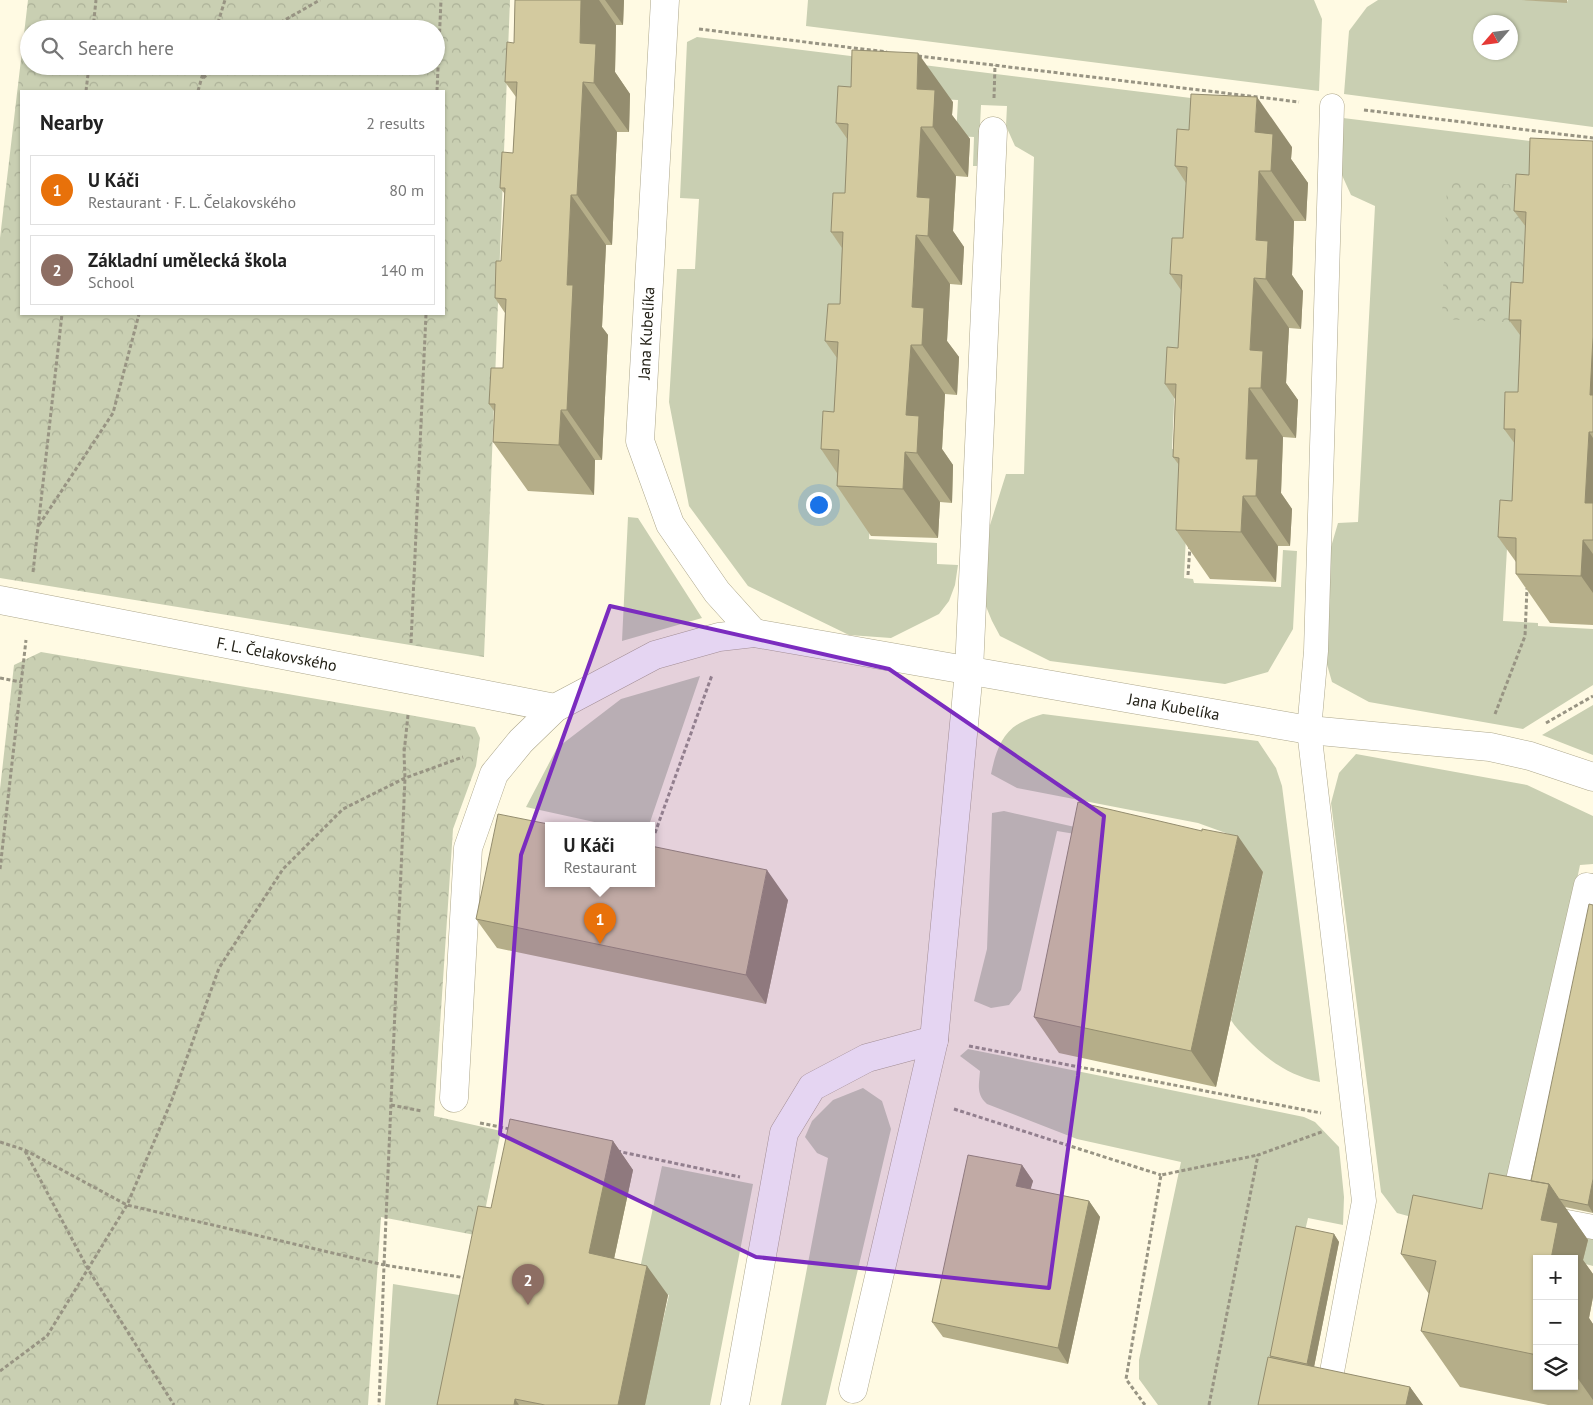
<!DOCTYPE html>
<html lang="en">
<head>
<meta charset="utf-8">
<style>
	body { margin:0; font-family:"PT Sans",sans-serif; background:#f6f6f6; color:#222 }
	.controls { position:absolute; right:15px; bottom:15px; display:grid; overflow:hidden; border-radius:0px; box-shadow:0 1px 4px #0004 }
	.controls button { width:45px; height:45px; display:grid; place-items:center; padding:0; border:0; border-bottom:1px solid #e0e0e0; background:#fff; color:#222; font:25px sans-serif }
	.compass { position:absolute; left:1473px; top:15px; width:45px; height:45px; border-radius:50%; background:#fff; box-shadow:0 1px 4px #0004; rotate:242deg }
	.you { position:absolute; left:818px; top:504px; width:18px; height:18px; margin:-12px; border:4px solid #fff; border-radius:50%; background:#1a73e8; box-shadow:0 0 0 8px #1a73e833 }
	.badge { display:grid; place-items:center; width:32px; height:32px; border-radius:50%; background:#8a791d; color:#fff; font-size:16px; font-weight:700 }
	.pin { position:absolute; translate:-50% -41px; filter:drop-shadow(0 1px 2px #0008) }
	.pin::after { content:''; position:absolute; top:26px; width:18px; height:15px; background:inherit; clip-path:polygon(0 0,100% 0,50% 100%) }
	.popup { position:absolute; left:545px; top:822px; width:110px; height:65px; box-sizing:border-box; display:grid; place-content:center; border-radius:0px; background:#fff; filter:drop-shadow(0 1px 4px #0005); font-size:16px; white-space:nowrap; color:#767676 }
	.popup b { font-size:19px; color:#222 }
	.popup::after { content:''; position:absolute; left:50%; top:100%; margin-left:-10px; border:10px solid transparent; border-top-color:#fff }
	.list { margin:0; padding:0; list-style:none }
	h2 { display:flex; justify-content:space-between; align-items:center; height:65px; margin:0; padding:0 20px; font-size:21px }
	h2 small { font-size:16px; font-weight:400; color:#767676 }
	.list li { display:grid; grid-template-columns:32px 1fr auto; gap:15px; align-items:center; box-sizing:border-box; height:70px; margin:0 10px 10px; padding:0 10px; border:1px solid #e0e0e0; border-radius:0px }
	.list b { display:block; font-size:19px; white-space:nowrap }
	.list p { margin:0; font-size:16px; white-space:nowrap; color:#767676 }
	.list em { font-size:16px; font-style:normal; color:#767676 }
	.icon { flex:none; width:28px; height:28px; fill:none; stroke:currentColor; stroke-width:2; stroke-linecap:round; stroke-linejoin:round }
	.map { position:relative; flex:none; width:1593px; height:1405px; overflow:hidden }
	.search { position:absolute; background:#fff; box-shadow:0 1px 4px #0004; left:20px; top:20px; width:425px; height:55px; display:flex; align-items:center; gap:12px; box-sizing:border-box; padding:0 18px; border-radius:28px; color:#767676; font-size:19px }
	.panel { position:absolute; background:#fff; box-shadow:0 1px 4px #0004; left:20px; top:90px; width:425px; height:225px; border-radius:0px }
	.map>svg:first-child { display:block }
	.grass { fill:#c9cfb2; fill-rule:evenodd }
	.park { fill:url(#park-crowns); fill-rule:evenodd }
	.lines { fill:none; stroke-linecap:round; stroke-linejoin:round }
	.service-casing { stroke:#ada78c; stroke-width:25 }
	.minor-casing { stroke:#ada78c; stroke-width:29 }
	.path { stroke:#989483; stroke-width:3; stroke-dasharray:4 2.5; stroke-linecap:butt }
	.service { stroke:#fff; stroke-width:24 }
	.minor { stroke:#fff; stroke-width:28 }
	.wall { fill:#b5ae89; fill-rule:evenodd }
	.shaded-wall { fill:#948d6f }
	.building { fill:#d3ca9f; stroke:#948d6f }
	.marked { fill:#7b2cbf; fill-opacity:0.2; stroke:#7b2cbf; stroke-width:4; stroke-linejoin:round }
	.labels { text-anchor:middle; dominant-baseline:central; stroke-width:5; stroke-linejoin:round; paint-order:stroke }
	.street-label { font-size:16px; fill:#222016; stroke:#fff }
</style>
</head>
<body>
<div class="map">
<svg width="1593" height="1405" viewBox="0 0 1593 1405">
	<defs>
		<pattern id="park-crowns" width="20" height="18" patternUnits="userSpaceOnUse" patternTransform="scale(1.25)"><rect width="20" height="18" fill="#c9cfb2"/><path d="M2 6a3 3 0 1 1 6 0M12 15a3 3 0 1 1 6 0" fill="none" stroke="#acb198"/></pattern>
	</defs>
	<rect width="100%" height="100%" fill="#fffae3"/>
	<path class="grass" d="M808 0H1314L1322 19 1319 91 806 26Z
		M1378 0H1528L1567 2 1568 0H1593V127L1344 94 1349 31 1367 7ZM1480 22H1510V52H1480Z
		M697 37 1199 99 1195 360H1176L1172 449 1190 450 1184 578 1193 579 1194 583 1281 587 1283 550 1297 551 1293 629 1268 672 1225 684 1050 661 1000 636 992 621 985 604V541L1006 474H1024L1034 157 1015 146 1006 126 1007 106 981 105 978 166H973L974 137 956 136 958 100 876 96 871 503 869 539 937 543V564L958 565 955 585 949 601 939 614 891 638 849 635 748 586 689 506 669 402 677 269H695L699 199 680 198 687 42Z
		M1343 118 1546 143 1526 531 1508 530 1503 621 1538 623V626L1593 629V685L1523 729 1369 702 1332 682 1318 633 1321 581 1338 523 1358 522 1375 206 1351 195 1341 173Z
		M628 517 638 518 702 618 622 641Z
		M700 676 649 825H608L526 807 557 748 621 699Z
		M1593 705V755L1542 735Z
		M1043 714 1258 741 1276 768 1282 786 1320 1082C1290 1076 1267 1060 1246 1038 1241 1032 1235 1027 1231 1020L1263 873 1234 836 1198 823 1017 788 991 774C995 755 1001 733 1020 723 1027 719 1036 716 1043 714Z
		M1356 754 1527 785 1593 816V864L1580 865 1506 1219 1593 1238V1266L1574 1261V1259H1566L1397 1213 1381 1192 1331 803 1339 773Z
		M1004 811 1106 834 1105 839 1057 831 1021 990 1009 1005 991 1008 974 1001 987 949 992 813Z
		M968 1049 1304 1117 1315 1122 1339 1147 1344 1197 1343 1225 1308 1218 1304 1235 1287 1405H1158L1139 1379V1360L1181 1162 1077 1139 987 1104C976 1094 979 1085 980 1071L960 1056Z
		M863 1088 882 1101 891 1129 826 1405H781L828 1158 817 1153 805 1137 812 1121 833 1100Z
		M662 1166 753 1184 710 1405H643L669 1295 636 1287Z
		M393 1284 483 1299 461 1405H385Z"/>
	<path class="park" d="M28 0H510L484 657 0 578V238ZM29 29H436V66H29ZM21 91H444V314H21Z
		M1447 182 1531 185 1522 323 1442 319Z
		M41 652 393 712 475 727 480 738 476 766 453 829 434 1116 501 1131 480 1236 381 1217 368 1405H0V789L14 665Z"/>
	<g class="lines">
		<defs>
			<path id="service" d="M1511 1211 1586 885 1593 886
				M1546 1218 1593 1227
				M1328 1393 1364 1201 1309 730 1316 651 1332 106"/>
			<g id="minor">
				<path d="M665 0 640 441 670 524 717 592 754 633"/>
				<path id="s1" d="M0 600 555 708"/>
				<path id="s2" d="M454 1098 468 848 494 774 521 741 555 708 655 655 719 637 754 633 1309 730 1490 747 1530 756 1593 777"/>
				<path d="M853 1389 934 1040 969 671 993 131"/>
				<path d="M735 1405 784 1133 812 1087 867 1058 934 1040"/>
			</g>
		</defs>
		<use href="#service" class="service-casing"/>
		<use href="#minor" class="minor-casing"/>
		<path class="path" d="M93 29 96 0
			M216 29 225 0
			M269 29 320 0
			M699 29 887 52
			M918 56 1299 102
			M203 78 218 66
			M86 91 89 66
			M198 91 205 66
			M437 91 441 0
			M994 98 995 65
			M1364 110 1593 138
			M39 525 113 413 139 314
			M33 572 62 314
			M1188 575 1190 546
			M411 643 426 314
			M0 678 21 682
			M1495 714 1525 636 1527 588
			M408 715 404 753 405 778 384 1265 466 1278
			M1546 723 1593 696
			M655 833 712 675
			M0 869 26 640
			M969 1046 1321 1113
			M391 1105 422 1111
			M954 1109 1161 1175
			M480 1123 510 1129
			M0 1142 25 1150 127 1205 384 1265 379 1405
			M25 1151 88 1269 174 1405
			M617 1151 740 1177
			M0 1371 47 1336 127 1205 171 1102 219 968 283 869 343 809 405 778 463 757
			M1145 1405 1126 1379 1161 1175 1258 1155
			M1209 1405 1258 1155 1324 1131"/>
		<use href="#service" class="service"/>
		<use href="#minor" class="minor"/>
	</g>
	<path class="wall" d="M515 0H624L623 25H616L615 72 630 94 629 132H617L612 245H606L602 327 608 335 602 460H595L594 495 528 491 493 442 494 411 489 404 503 368 505 313 495 298 501 261 505 194 500 188 513 153 516 97 505 82 514 43Z
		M1521 0H1567V3Z
		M953 102 952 115 970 139 968 177 956 176 953 231 964 247 962 285 950 284 947 341 959 357 957 395 945 394 942 449 953 465 952 503 940 502 938 538 871 536 837 486V473L821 449 834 412 837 358 825 341 840 304 842 248 831 232 845 193 848 140 836 123Z
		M1593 141V625L1550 623 1516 574V562L1498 537 1512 501 1515 444 1504 429 1518 392 1520 335 1509 320 1523 283 1526 227 1514 211 1529 175Z
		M1292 147 1291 159 1308 183 1306 221H1294L1292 275 1303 291 1301 329 1289 328 1286 383 1298 400 1296 438 1283 437 1281 493 1292 509 1290 546H1278L1276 582 1210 579 1176 530 1179 465 1173 457 1175 399 1165 384 1178 348 1181 290 1170 274 1183 238 1186 183 1175 166Z
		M1263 872 1216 1087 1059 1053 1034 1017Z
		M788 900 766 1004 497 948 476 919Z
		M1593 905V1213L1565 1207 1588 1240 1583 1260 1593 1274V1297L1589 1318 1593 1324V1405H1548L1460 1387 1421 1331 1429 1294 1401 1254 1531 1181ZM1537 1259H1574V1386H1537Z
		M613 1141 633 1170 614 1259 668 1295 645 1405H437L491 1208Z
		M1022 1165 1033 1181 1030 1189 1089 1201 1100 1217 1068 1364 943 1337 932 1322Z
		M1334 1234 1339 1242 1314 1367 1410 1387 1423 1405H1258L1271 1358 1270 1356Z"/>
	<path class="shaded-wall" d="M581 0H599L616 25 615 72 630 94 629 132 594 83 580 43Z
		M605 0H624L623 25Z
		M918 53 953 102 952 115 970 139 968 177 933 127 917 89Z
		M583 82 617 132 612 245 577 195Z
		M1257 97 1292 147 1291 159 1308 183 1306 221 1271 171 1255 132Z
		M921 127 956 176 953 231 964 247 962 285 928 236 917 197Z
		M1259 171 1294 221 1292 275 1303 291 1301 329 1266 279 1256 240Z
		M571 195 606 245 602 327 608 335 602 460 567 410V285Z
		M916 235 950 284 947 341 959 357 957 395 922 345 912 307Z
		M1254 278 1289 328 1286 383 1298 400 1296 438 1261 388 1250 350Z
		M1593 337V399L1590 395Z
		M911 345 945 394 942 449 953 465 952 503 917 453 906 415Z
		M1249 388 1283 437 1281 493 1292 509 1290 546 1256 496 1246 459Z
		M561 410 595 460 594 495 559 445Z
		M1589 432 1593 438V515L1585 503Z
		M905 452 940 502 938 538 903 489Z
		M1243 496 1278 546 1276 582 1241 532Z
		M1583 540 1593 554V593L1581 576Z
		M1238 836 1263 872 1216 1087 1191 1051Z
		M767 870 788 900 766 1004 746 975Z
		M613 1141 633 1170 609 1282 589 1253Z
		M1022 1165 1033 1181 1027 1202 1016 1186Z
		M1593 1179V1213L1588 1205Z
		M1549 1184 1588 1240 1583 1260 1593 1274V1297L1589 1318 1593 1324V1400L1574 1373V1259H1551L1541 1220Z
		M1089 1201 1100 1217 1068 1364 1058 1348Z
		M1334 1234 1339 1242 1313 1372 1307 1364Z
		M647 1266 668 1295 645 1405H618Z
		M1410 1387 1423 1405H1406Z
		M515 1399 519 1405H514Z"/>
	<path class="building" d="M515 0H581L580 43 596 44 594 83 583 82 577 195H571L567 285H573L567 410H561L559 445 493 442 495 404H489L491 368H503L506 299 495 298 496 261H501L505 188H500L502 152 513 153 517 82H505L507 42 514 43Z
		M852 50 918 53 917 89 935 90 933 127H921L917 197 930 198 928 236 916 235 912 307 924 308 922 345H911L906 415 919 416 917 453 905 452 903 489 837 486 839 450 821 449 823 411 834 412 838 342 825 341 828 304H840L843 232H831L833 193H845L848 124 836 123 838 86 851 87Z
		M1191 94 1257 97 1255 132 1273 134 1271 171H1259L1256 240 1268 241 1266 279 1254 278 1250 350 1263 351 1261 388H1249L1246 459H1258L1256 496H1243L1241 532 1176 530 1179 458 1173 457 1176 384H1165L1167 347 1178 348 1182 275 1170 274 1172 238H1183L1187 167 1175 166 1177 129 1189 130Z
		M1530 138 1593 141V337L1590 395H1593V432H1589L1585 503H1593V540H1583L1581 576 1516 574V538L1498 537 1500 500 1512 501 1515 429H1504L1505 392H1518L1521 320H1509L1511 282 1523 283 1526 212 1514 211 1516 174 1529 175Z
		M1078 802 1202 831V829L1238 836 1191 1051 1034 1017Z
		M498 814 553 825H549V883H651V846L767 870 746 975 476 919Z
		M1589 904 1593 905V1179L1588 1205 1559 1199 1549 1184 1531 1181Z
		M510 1119 613 1141 589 1253 647 1266 618 1405H545L515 1399 514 1405H437L478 1206 491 1208Z
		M968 1155 1022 1165 1016 1186 1089 1201 1058 1348 932 1322Z
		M1489 1173 1549 1184 1541 1220 1558 1223 1551 1259H1537V1355L1421 1331 1436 1261 1401 1254 1413 1195 1482 1209Z
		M1296 1226 1334 1234 1307 1364 1270 1356Z
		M1574 1302 1578 1303 1574 1322Z
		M1268 1357 1410 1387 1406 1405H1258Z"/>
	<path class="marked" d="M610 606 889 669 1104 816 1078 1076 1049 1288 756 1257 500 1134 521 855Z"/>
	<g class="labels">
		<g class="street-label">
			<text transform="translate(646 333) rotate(-87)">Jana Kubelíka</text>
			<text stroke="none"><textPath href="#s1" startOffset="282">F. L. Čelakovského</textPath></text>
			<text stroke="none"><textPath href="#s2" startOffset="1060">Jana Kubelíka</textPath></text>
		</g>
	</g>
</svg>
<div class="controls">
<button>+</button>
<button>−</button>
<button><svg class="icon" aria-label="layers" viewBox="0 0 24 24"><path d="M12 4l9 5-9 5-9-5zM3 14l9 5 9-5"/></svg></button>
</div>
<svg class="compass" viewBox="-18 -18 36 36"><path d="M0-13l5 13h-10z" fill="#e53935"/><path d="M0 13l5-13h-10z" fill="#767676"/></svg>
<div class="you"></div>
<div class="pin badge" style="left:600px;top:944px;background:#e8710a">1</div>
<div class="popup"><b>U Káči</b>Restaurant</div>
<div class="pin badge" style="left:528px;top:1305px;background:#8d6e63">2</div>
<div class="search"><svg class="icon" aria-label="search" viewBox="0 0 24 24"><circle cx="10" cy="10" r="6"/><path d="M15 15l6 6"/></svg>Search here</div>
<section class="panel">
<h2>Nearby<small>2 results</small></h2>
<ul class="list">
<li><span class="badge" style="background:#e8710a">1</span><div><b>U Káči</b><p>Restaurant · F. L. Čelakovského</p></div><em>80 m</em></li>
<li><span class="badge" style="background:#8d6e63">2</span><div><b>Základní umělecká škola</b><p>School</p></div><em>140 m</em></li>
</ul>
</section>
</div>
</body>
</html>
